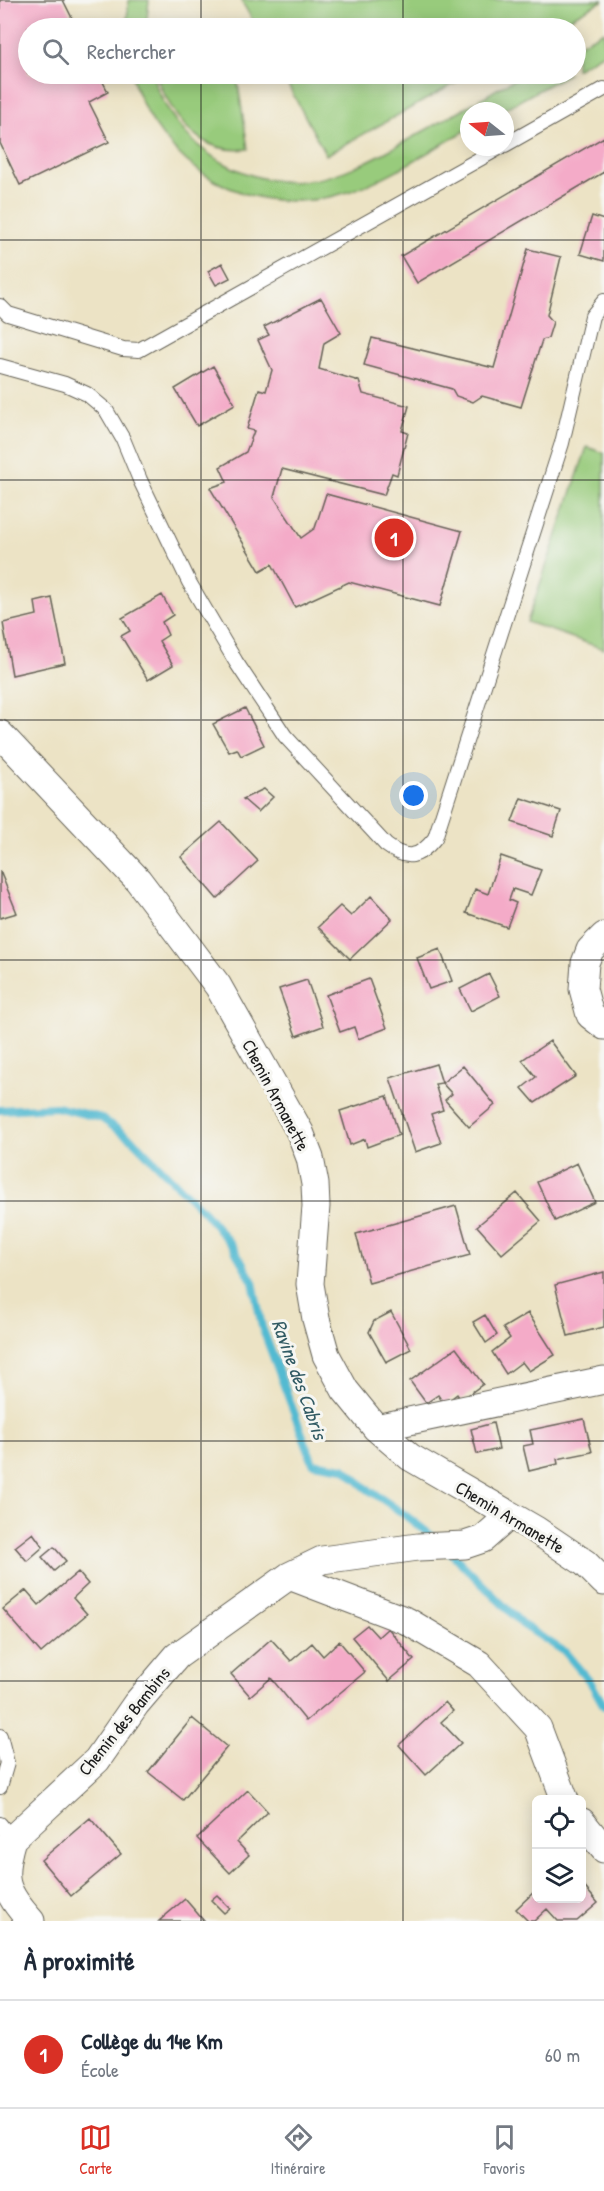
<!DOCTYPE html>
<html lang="fr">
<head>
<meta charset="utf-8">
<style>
	body { margin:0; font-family:"Patrick Hand",sans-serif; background:#f2f2f3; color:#1f2937 }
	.controls { position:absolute; right:18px; bottom:18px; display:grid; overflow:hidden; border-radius:9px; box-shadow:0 3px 15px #0003 }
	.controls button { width:54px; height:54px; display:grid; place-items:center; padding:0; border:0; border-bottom:2px solid #e0e1e3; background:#fff; color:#1f2937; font:30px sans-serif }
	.compass { position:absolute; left:460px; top:102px; width:54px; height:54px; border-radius:50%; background:#fff; box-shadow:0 3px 15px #0003; rotate:287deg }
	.you { position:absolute; left:414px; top:796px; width:21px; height:21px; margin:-15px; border:4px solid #fff; border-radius:50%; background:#1a73e8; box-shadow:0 0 0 9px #1a73e833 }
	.badge { display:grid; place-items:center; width:39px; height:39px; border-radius:50%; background:#d93025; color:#fff; font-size:20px; font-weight:700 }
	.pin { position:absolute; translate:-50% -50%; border:3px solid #fff; box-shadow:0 2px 6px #0006 }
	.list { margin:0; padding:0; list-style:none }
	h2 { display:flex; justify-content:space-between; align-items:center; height:78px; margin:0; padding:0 24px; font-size:26px }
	h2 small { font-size:20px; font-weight:400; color:#747a83 }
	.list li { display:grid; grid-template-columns:39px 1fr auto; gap:18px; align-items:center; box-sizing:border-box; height:108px; padding:0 24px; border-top:2px solid #e0e1e3 }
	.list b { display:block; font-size:22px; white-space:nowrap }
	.list p { margin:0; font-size:20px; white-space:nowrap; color:#747a83 }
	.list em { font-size:20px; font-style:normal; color:#747a83 }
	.icon { flex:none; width:33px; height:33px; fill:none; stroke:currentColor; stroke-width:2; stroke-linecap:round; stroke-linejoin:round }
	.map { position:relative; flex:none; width:604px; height:1921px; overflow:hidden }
	.search { position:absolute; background:#fff; box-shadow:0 3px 15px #0003; left:18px; right:18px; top:18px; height:66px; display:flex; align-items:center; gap:15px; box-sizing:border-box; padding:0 21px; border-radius:33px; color:#747a83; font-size:22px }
	.sheet { height:186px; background:#fff }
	nav { display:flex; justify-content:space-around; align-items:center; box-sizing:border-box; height:84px; border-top:2px solid #e0e1e3; background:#fff; font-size:16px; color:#747a83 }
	nav a { display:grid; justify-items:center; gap:3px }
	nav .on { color:#d93025 }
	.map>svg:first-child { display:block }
	.green { fill:#98cb7b; stroke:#5a744c; stroke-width:1.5 }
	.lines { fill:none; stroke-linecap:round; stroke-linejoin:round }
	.stream { stroke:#53bad1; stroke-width:8 }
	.building { fill:#f4abc8 }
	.service-casing { stroke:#656257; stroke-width:16 }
	.minor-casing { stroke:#656257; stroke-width:29 }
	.service { stroke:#fff; stroke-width:14 }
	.minor { stroke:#fff; stroke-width:27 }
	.grid { fill:none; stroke:#1c1c1c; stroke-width:1.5; stroke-opacity:0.55 }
	.labels { text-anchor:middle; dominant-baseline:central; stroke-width:6; stroke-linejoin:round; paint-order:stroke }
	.street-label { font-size:18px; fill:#1c1c1c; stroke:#f6f6f2 }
	.water-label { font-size:20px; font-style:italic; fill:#325b64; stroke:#f6f6f2 }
</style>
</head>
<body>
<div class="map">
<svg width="604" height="1921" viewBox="0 0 604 1921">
	<rect width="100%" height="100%" fill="#f6f6f2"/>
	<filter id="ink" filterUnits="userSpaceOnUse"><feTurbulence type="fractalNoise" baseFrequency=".0167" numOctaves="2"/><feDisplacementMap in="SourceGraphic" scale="12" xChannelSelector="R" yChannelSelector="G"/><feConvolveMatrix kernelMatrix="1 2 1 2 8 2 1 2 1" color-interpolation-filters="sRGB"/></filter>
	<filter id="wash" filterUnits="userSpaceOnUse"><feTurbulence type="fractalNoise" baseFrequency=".008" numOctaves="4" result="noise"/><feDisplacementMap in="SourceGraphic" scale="24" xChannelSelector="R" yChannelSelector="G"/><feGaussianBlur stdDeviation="1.35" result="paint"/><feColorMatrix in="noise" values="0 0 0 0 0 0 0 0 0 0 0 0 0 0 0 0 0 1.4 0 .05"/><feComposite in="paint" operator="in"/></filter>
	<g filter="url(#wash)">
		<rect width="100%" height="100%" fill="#ece3c5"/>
		<path class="green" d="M129 0H149L146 28H126Z
			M241 0H604L552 28H257Z
			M604 31V53L576 69V46Z
			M131 74H152C163 110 187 142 220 161 289 201 341 177 404 142 429 128 454 114 479 100 491 93 515 77 527 74 539 70 556 73 568 74L501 111H469V129C432 149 388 179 348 192 252 224 159 168 131 74Z
			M156 74H235L237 78 248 149C212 154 186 134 169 103 164 94 159 84 156 74Z
			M282 74H472L326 155Z
			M587 447 604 453V649L527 622Z"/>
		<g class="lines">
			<path class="stream" d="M0 1110 56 1107 101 1118 134 1141 205 1213 233 1247 253 1282 262 1327 313 1463 344 1468 366 1488 401 1512 437 1540
				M449 1551 523 1625 565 1652 591 1683 604 1706"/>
		</g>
		<g id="blocks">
			<path class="building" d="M0 0H63L77 28H28V74H99L108 92 89 102 109 142 20 185 0 143Z
				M604 137V172L417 283 401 256Z
				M592 216 604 220V261L580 254Z
				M528 249 561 257 547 315 553 322 548 338 542 340 521 407 482 396 473 402 456 396 452 389 364 365 372 338 494 368Z
				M222 263 230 278 216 285 208 271Z
				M321 298 341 333 324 343 319 369 359 381 363 394 409 406 402 431 408 433 397 475 392 473 384 495 282 469 274 497 301 538 315 528 326 494 462 531 440 606 349 582 295 607 272 564 260 571 210 488 227 482 220 467 246 452 254 431 247 429 259 389 266 391 272 370 258 340 269 335 264 327Z
				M213 366 235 404 197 426 175 389Z
				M162 595 173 615 162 622 168 635 159 641 173 665 148 680 121 636 130 631 122 618Z
				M52 598 65 663 12 675 3 623 37 615 35 602Z
				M245 708 264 745 241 756 237 749 229 752 213 724Z
				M264 789 273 797 258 812 243 799Z
				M521 798 561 811 553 836 512 822Z
				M221 822 258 861 217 899 181 857Z
				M501 856 541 870 531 895 513 889 509 900 516 903 507 927 466 913 475 889 488 894Z
				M0 871 17 913 0 918Z
				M371 896 392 919 350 959 318 927 340 906 351 916Z
				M440 949 452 981 429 989 417 958Z
				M489 974 500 996 471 1011 460 989Z
				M369 979 387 1028 358 1039 354 1027 340 1032 326 995Z
				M307 980 323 1026 296 1036 279 989Z
				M550 1041 576 1076 535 1103 522 1088 536 1077 522 1060Z
				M436 1064 442 1083 435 1084 443 1110 431 1114 441 1143 415 1152 390 1078Z
				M463 1066 495 1105 469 1127 445 1100 452 1094 442 1083Z
				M387 1096 399 1135 367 1147 365 1139 350 1145 340 1111Z
				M577 1163 595 1202 555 1221 537 1182Z
				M517 1193 541 1221 502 1254 477 1226Z
				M456 1206 470 1255 369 1283 356 1234Z
				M604 1272V1327L568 1336 555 1285Z
				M391 1312 411 1349 386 1362 369 1332 374 1321Z
				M528 1313 555 1355 529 1371 522 1362 506 1374 492 1352 510 1338 503 1328Z
				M485 1315 497 1335 486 1343 473 1322Z
				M456 1348 483 1384 461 1400 457 1394 444 1404 438 1395 426 1403 410 1381Z
				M584 1419 592 1452 557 1459 558 1464 529 1471 523 1446 533 1444 530 1430Z
				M493 1423 499 1449 477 1454 471 1429Z
				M33 1533 43 1547 27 1561 15 1547Z
				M54 1547 66 1561 54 1571 42 1557Z
				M78 1572 88 1584 73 1598 87 1614 41 1653 3 1609 26 1590 39 1605Z
				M367 1625 378 1637 388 1628 414 1660 389 1681 352 1637Z
				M271 1639 291 1661 312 1643 323 1656 339 1641 365 1672 306 1721 271 1678 250 1696 231 1674Z
				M445 1702 453 1711 441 1722 461 1743 426 1775 399 1745Z
				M192 1718 227 1747 183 1800 148 1772Z
				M248 1790 268 1812 237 1842 249 1855 230 1873 197 1838Z
				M90 1818 121 1854 71 1896 41 1860Z
				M582 1884 598 1903 577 1921H558L547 1909 534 1921H528L516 1909 536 1890 537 1899H582Z
				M217 1895 230 1908 224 1913 211 1900Z
				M185 1899 204 1921H159Z"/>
		</g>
	</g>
	<g filter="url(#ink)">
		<use href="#blocks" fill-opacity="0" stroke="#656257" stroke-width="1.5"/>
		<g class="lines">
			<defs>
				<path id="service" d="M505 145 604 89
					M0 306 8 314 123 349 139 350 501 147
					M0 366 65 384 87 394 106 410 123 439 140 480 189 582 236 662 285 736 386 845C407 861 419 858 435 838L562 443 592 316 604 301
					M0 1736 7 1763 0 1787
					M0 1824 12 1839"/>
				<path id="minor" d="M0 734 138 880 218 986 300 1132 310 1158 315 1184 316 1206 310 1284 316 1319 326 1355 345 1390 376 1428 410 1457 536 1530 585 1563 604 1582
					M604 936 590 950 585 963 583 989 590 1015 604 1026
					M376 1428 604 1380
					M289 1576 407 1621 479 1664 538 1728 565 1800
					M582 1822 604 1849
					M31 1921C4 1891 0 1879 12 1839L97 1760 136 1704 177 1656 289 1576 322 1560 418 1547 465 1545 483 1539 510 1515"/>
			</defs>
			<use href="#service" class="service-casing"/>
			<use href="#minor" class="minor-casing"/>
			<use href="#service" class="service"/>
			<use href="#minor" class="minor"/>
		</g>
	</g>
	<path class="grid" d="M201 0V28M403 0V28M201 74V1921M403 74V1921M0 240H604M0 480H604M0 720H604M0 960H604M0 1201H604M0 1441H604M0 1681H604"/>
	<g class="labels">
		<g class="street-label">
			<text transform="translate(276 1095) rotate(62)">Chemin Armanette</text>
			<text transform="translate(510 1517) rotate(31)">Chemin Armanette</text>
			<text transform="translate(124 1721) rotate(-51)">Chemin des Bambins</text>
		</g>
		<g class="water-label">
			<text transform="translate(300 1379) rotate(70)">Ravine des Cabris</text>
		</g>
	</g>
</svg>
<div class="controls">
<button><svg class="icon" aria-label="locate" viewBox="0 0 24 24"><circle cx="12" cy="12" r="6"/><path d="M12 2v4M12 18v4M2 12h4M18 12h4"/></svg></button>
<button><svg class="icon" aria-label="layers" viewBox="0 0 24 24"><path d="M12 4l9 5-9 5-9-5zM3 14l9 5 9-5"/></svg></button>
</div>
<svg class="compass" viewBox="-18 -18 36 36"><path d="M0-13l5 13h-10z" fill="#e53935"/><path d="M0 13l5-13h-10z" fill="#747a83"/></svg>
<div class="you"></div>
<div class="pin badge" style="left:394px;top:538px">1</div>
<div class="search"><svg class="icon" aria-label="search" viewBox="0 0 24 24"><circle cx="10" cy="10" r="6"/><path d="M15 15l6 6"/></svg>Rechercher</div>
</div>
<section class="sheet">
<h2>À proximité<small></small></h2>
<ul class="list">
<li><span class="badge">1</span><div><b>Collège du 14e Km</b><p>École</p></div><em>60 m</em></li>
</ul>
</section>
<nav>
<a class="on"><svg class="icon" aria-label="map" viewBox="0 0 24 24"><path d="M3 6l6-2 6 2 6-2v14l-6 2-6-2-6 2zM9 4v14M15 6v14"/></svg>Carte</a>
<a><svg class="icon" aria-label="directions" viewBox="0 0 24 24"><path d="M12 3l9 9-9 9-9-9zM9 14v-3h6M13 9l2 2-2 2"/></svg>Itinéraire</a>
<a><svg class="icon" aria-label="saved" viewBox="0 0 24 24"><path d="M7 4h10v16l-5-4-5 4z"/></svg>Favoris</a>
</nav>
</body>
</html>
